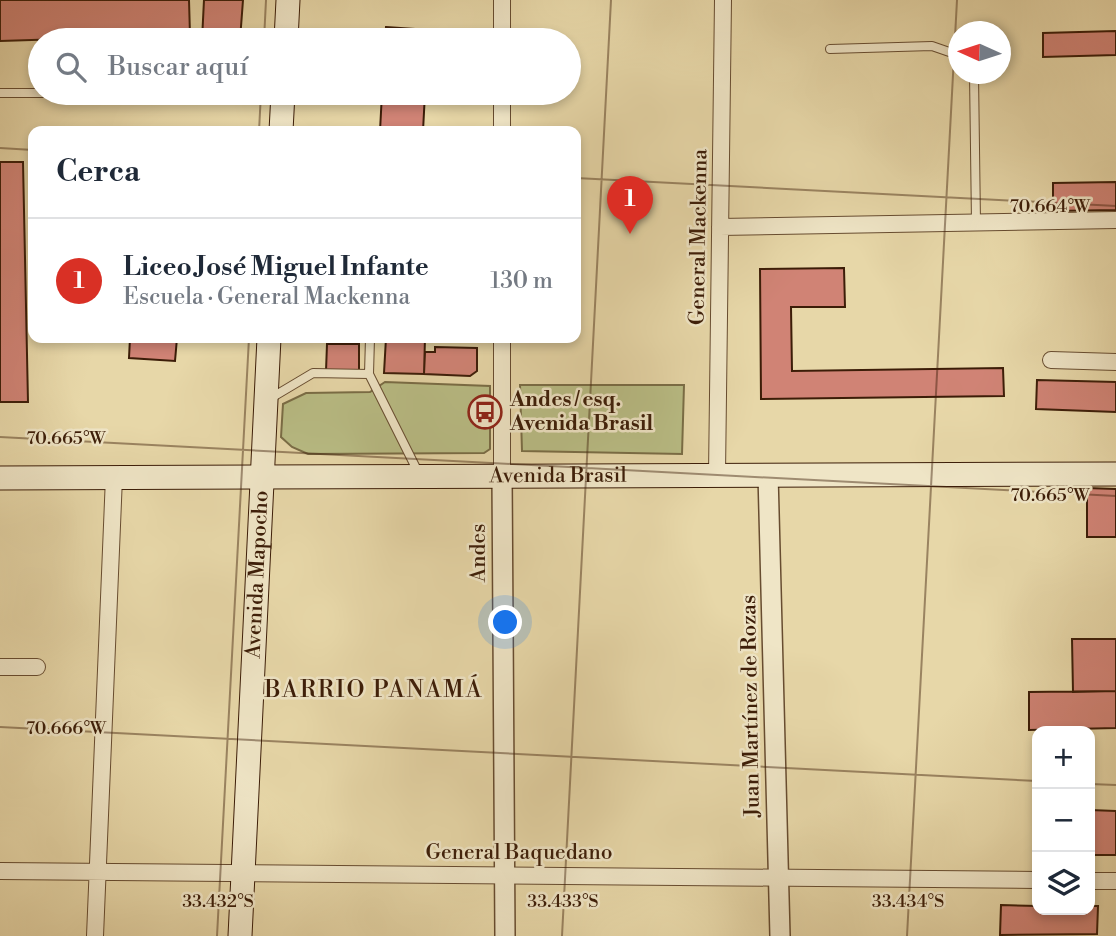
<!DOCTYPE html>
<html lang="es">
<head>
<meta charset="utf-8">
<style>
	body { margin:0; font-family:"Libre Bodoni",serif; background:#f6f6f7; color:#1f2937 }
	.controls { position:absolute; right:21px; bottom:21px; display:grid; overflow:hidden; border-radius:14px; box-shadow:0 4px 10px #0003 }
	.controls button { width:63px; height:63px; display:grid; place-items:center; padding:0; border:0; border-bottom:2px solid #e0e1e3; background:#fff; color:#1f2937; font:35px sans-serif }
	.compass { position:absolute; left:948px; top:21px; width:63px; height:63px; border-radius:50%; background:#fff; box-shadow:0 4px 10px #0003; rotate:273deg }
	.you { position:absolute; left:506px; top:623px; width:24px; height:24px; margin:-18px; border:5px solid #fff; border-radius:50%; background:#1a73e8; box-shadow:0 0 0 10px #1a73e833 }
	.badge { display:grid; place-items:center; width:46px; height:46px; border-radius:50%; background:#d93025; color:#fff; font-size:23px; font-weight:700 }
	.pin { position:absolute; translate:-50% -58px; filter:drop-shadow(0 2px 4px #0008) }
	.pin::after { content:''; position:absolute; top:37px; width:24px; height:21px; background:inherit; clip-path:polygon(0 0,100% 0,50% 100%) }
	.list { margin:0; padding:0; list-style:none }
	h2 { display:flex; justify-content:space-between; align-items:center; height:91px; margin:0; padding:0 28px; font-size:30px }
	h2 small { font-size:23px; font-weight:400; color:#747a83 }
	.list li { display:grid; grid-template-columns:46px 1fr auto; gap:21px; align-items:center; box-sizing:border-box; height:126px; padding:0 28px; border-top:2px solid #e0e1e3 }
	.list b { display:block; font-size:26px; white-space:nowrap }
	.list p { margin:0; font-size:23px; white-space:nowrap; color:#747a83 }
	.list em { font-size:23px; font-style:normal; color:#747a83 }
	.icon { flex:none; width:38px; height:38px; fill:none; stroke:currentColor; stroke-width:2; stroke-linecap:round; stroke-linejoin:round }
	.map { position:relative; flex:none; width:1116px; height:936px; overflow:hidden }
	.search { position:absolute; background:#fff; box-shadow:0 4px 10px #0003; left:28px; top:28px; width:553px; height:77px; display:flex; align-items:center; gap:18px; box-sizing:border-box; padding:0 24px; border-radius:38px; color:#747a83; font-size:26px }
	.panel { position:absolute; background:#fff; box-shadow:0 4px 10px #0003; left:28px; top:126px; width:553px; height:217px; border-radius:14px }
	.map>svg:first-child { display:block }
	.green { fill:#b9bd85; stroke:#7a6d46; stroke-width:2 }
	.building { fill:#d08375; stroke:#3c1d08; stroke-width:2 }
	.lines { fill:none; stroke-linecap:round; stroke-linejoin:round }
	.service-casing { stroke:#674c30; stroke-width:10 }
	.minor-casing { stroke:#674c30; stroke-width:18 }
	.tertiary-casing { stroke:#674c30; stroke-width:22 }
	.secondary-casing { stroke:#3c1d08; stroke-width:25 }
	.service { stroke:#efe5c6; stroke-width:8 }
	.minor { stroke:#efe5c6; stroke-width:16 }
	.tertiary { stroke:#efe5c6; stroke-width:19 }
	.secondary { stroke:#efe5c6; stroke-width:23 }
	.ticks { fill:none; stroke:#3c1d08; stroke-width:2; stroke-opacity:0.45 }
	.labels { text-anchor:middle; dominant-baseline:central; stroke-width:5; stroke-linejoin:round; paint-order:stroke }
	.street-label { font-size:21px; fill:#3c1d08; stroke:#efe5c6 }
	.poi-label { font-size:21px; font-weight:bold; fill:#3c1d08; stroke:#efe5c6; text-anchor:start }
	.neighbourhood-label { font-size:23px; letter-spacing:2px; fill:#3c1d08; stroke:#efe5c6 }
	.ticks-label { font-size:18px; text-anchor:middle; fill:#3c1d08; stroke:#efe5c6; stroke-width:5; stroke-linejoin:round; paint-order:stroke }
</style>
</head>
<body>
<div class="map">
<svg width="1116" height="936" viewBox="0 0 1116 936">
	<rect width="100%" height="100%" fill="#e7d7a8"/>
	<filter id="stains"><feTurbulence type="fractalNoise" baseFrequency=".00286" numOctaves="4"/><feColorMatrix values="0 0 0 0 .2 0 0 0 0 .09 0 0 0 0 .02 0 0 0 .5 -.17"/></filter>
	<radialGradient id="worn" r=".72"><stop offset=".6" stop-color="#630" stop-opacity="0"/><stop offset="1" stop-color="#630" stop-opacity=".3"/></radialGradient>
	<path class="green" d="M385 382 490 386V449L484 453 308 454 292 447 281 437 283 404 306 393 370 392Z
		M520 385H684L682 454 522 451Z"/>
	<path class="building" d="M0 0H189L190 35 0 41Z
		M204 0H243L240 40H202Z
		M386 27 429 30 428 40H385Z
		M1116 31V55L1043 57V33Z
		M382 93H425L423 131H380Z
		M0 162H23L28 402H0Z
		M1116 182V210L1053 211V183Z
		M844 268 845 307H791L792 371 1003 368 1004 396 761 399 760 269Z
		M130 338H177L175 361 129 358Z
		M386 338H425L424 374 384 373Z
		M327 344H359V371H326Z
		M435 347 477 348V371L470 376 424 374 425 352H435Z
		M1037 380 1116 382V412L1036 409Z
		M1087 488 1116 489V537H1087Z
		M1072 639H1116V691L1073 692Z
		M1116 691V728L1029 730V692Z
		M1090 810 1116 811V855H1090Z
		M1001 905 1037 906V910H1090V906H1098L1097 934 1000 935Z"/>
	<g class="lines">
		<defs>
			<path id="service" d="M830 49 932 46 958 55
				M974 74 976 223
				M0 93H43
				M369 374 370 338
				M271 398 313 373 369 374 418 472"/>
			<path id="minor" d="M502 0V40
				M502 93V131
				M720 227 1116 220
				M1051 360 1116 362
				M502 474V338
				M717 474 723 0
				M0 667H37
				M0 871 1037 880
				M1090 881H1116
				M95 936 114 477"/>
			<path id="tertiary" d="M502 474 505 936
				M768 474 780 936"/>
			<g id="secondary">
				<path d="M286 40 288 0"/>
				<path d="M281 131 283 93"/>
				<path id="s1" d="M0 478 1116 474"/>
				<path id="s2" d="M240 936 269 338"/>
			</g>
		</defs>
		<use href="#service" class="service-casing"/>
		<use href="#minor" class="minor-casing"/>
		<use href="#tertiary" class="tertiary-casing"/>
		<use href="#secondary" class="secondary-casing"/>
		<use href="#service" class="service"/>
		<use href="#minor" class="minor"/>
		<use href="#tertiary" class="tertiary"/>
		<use href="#secondary" class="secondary"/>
	</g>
	<path class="ticks" d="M264 40 266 0M259 131 261 93M0 148 33 150M576 178 1116 206M0 437 1116 496M0 727 1037 781M1090 784 1116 785M217 936 249 338M562 936 611 0M907 936 957 0"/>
	<defs>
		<symbol id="bus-ring" viewBox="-11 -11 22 22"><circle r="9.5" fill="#efe5c6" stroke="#8f2418" stroke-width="1.5"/><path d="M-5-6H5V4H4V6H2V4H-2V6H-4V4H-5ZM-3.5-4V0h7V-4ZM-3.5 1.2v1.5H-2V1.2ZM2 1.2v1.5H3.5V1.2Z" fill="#8f2418"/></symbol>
	</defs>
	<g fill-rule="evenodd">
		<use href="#bus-ring" x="466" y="393" width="38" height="38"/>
	</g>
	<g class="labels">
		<g class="street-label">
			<text transform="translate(699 237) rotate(-89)">General Mackenna</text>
			<text stroke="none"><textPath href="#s1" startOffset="558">Avenida Brasil</textPath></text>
			<text transform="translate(479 553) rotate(-90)">Andes</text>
			<text stroke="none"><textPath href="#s2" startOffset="362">Avenida Mapocho</textPath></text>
			<text transform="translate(751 706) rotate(-91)">Juan Martínez de Rozas</text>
			<text x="519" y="853">General Baquedano</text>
		</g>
		<g class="poi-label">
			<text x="510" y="400">Andes / esq.<tspan x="510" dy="24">Avenida Brasil</tspan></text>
		</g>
		<g class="neighbourhood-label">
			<text x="374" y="690">BARRIO PANAMÁ</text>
		</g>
	</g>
	<g class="ticks-label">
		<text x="1050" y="212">70.664°W</text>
		<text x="66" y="444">70.665°W</text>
		<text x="1050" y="501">70.665°W</text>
		<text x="66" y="734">70.666°W</text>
		<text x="218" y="907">33.432°S</text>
		<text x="563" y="907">33.433°S</text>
		<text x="908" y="907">33.434°S</text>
	</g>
	<rect width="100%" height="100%" filter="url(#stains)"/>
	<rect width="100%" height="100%" fill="url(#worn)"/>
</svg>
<div class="controls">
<button>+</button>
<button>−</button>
<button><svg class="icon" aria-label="layers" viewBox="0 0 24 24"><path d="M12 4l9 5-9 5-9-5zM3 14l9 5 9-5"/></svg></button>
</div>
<svg class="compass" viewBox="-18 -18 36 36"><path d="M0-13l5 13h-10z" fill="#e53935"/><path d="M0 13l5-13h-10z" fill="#747a83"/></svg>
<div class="you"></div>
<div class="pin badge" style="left:630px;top:234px">1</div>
<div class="search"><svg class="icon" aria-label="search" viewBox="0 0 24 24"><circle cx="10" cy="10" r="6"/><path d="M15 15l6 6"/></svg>Buscar aquí</div>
<section class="panel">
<h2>Cerca<small></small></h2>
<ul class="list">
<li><span class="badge">1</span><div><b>Liceo José Miguel Infante</b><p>Escuela · General Mackenna</p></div><em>130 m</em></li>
</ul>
</section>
</div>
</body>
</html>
